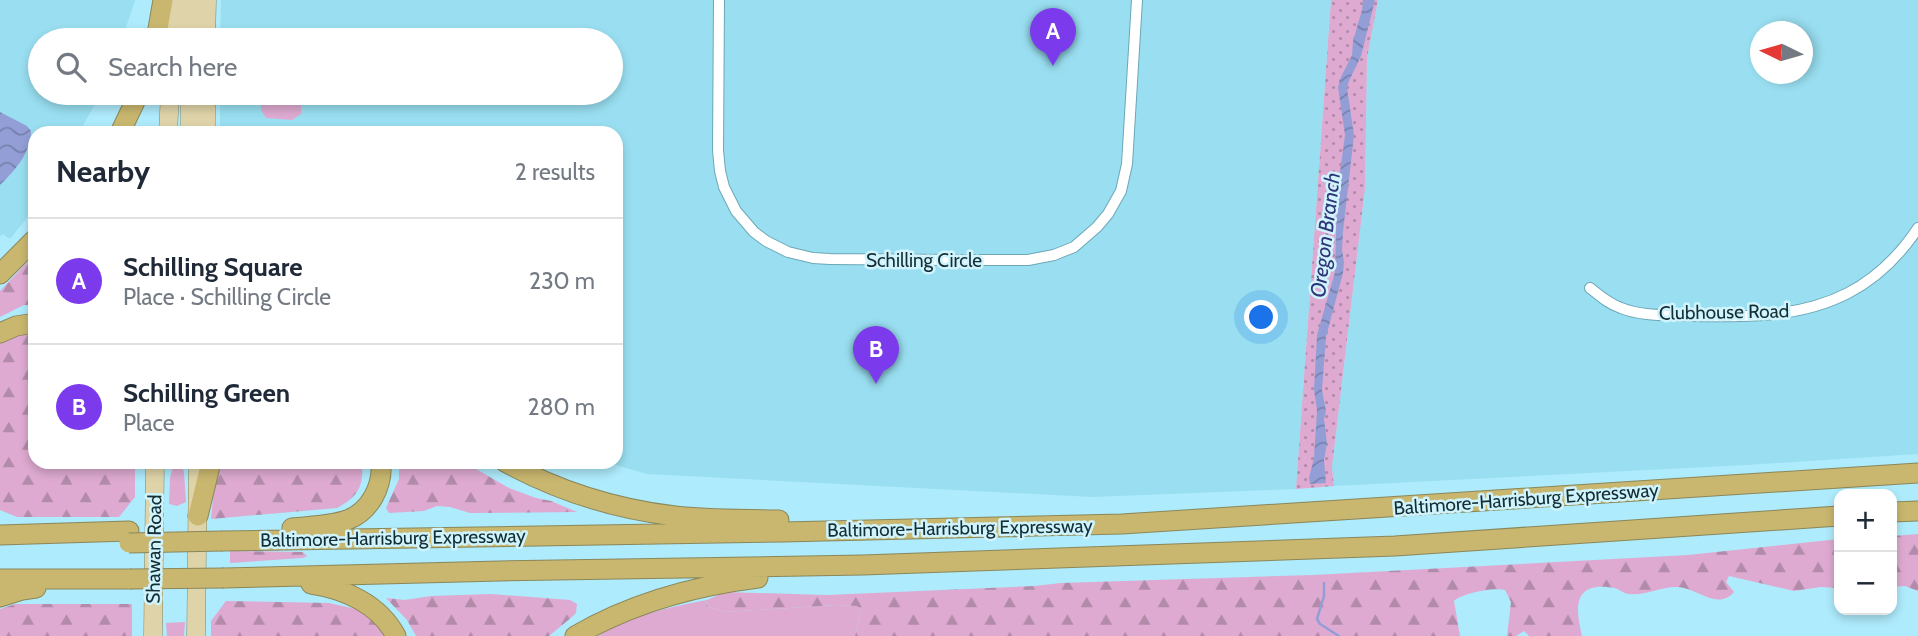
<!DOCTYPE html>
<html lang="en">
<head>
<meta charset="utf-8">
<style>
	body { margin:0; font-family:Cabin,sans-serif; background:#f2f2f3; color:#1f2937 }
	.controls { position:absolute; right:21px; bottom:21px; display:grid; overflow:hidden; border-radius:14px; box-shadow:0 4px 10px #0003 }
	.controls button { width:63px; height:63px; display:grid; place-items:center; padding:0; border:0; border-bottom:2px solid #e0e1e3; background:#fff; color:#1f2937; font:35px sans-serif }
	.compass { position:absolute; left:1750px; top:21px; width:63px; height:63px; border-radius:50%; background:#fff; box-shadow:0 4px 10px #0003; rotate:275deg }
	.you { position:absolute; left:1262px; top:318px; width:24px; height:24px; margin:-18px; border:5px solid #fff; border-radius:50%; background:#1a73e8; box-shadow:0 0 0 10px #1a73e833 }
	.badge { display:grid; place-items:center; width:46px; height:46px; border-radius:50%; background:#7c3aed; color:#fff; font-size:23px; font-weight:700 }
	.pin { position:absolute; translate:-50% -58px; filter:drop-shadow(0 2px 4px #0008) }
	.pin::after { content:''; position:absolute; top:37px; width:24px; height:21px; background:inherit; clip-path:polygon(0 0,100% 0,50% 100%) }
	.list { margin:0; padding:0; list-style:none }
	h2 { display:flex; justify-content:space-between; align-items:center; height:91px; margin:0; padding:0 28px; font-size:30px }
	h2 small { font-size:23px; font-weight:400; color:#747a83 }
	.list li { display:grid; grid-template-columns:46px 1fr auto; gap:21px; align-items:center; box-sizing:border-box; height:126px; padding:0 28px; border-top:2px solid #e0e1e3 }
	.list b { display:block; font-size:26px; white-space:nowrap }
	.list p { margin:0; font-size:23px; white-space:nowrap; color:#747a83 }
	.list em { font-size:23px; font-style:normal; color:#747a83 }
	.icon { flex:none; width:38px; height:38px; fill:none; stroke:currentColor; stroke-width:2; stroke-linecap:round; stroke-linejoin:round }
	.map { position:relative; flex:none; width:1918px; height:636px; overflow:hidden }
	.search { position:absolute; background:#fff; box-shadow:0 4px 10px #0003; left:28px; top:28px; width:595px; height:77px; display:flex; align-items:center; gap:18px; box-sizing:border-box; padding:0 24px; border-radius:38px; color:#747a83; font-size:26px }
	.panel { position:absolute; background:#fff; box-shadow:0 4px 10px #0003; left:28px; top:126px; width:595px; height:343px; border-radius:21px }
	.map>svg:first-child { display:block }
	.built { fill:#99dff1; fill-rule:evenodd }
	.green { fill:#deaad1 }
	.forest { fill:url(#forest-firs) }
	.park { fill:url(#park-dots) }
	.water { fill:url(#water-waves) }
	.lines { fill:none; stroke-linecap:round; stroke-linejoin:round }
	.stream { stroke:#939ed6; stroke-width:2.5 }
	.minor-casing { stroke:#6ca7b7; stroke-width:12 }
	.primary-casing { stroke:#8a875a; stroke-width:19 }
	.motorway-casing { stroke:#8a875a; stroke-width:21 }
	.minor { stroke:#fff; stroke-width:10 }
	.primary { stroke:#dfd4a9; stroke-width:18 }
	.motorway { stroke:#c9b76f; stroke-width:19 }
	.motorway-bridge-casing { stroke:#8a875a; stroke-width:21; stroke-linecap:butt }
	.motorway-bridge { stroke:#c9b76f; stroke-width:19 }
	.labels { text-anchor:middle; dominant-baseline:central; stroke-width:5; stroke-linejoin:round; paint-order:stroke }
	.street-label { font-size:19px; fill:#152e34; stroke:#d0f4fe }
	.water-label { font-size:21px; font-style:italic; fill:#303578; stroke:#d0f4fe }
</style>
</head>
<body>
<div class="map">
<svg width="1918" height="636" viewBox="0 0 1918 636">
	<defs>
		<pattern id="forest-firs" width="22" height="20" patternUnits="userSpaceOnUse" patternTransform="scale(1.75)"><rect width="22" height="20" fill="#deaad1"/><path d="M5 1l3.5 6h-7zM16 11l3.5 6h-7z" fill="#b38baa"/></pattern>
		<pattern id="park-dots" width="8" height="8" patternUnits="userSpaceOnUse" patternTransform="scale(1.75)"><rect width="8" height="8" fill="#deaad1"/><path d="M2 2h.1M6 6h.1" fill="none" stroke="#b38baa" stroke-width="1.8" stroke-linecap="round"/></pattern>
		<pattern id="water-waves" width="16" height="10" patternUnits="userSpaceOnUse" patternTransform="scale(1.75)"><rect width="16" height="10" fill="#939ed6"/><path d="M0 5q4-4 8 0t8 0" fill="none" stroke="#7781ae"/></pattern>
	</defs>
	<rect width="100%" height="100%" fill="#aeebfc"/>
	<path class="built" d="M0 0H135L122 40H40V93H101L79 133H35V208L10 239 3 234 0 236Z
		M221 0H1331L1296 489 1093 497 647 474 605 462H616V133H220V93H611V40H220Z
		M1378 0H1918V454L1746 465 1334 486 1332 467 1365 188 1367 58ZM1760 32H1802V74H1760Z"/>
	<path class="green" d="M262 93H302L301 114 292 120 266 118 261 110Z
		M174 462 181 463 184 472 186 502 177 506 169 504 170 478Z
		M707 600 706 606 725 612 836 605 857 606 861 612 855 636H598C631 615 670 607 707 600Z
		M185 622 184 636H167L166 623Z"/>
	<path class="forest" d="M35 254V305H24L0 317V291Z
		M26 334H35V462H135V497L119 517H17L0 510V342L7 339Z
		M223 462H362C364 486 358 497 337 508L211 519 214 488Z
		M399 462H464L509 488 536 498 551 501 577 512 470 513 450 507 437 506 424 511 389 513 386 508 399 479Z
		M1918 534V591L1905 586 1892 587V536Z
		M1839 539V588L1821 587 1794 591 1729 576 1726 582 1734 592C1718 611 1697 588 1678 587 1662 586 1645 596 1629 594 1624 594 1619 589 1614 588 1573 581 1575 607 1582 636H1529L1524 631 1516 636H1507L1511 602 1505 590C1494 587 1462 593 1454 601L1460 636H855L861 612 857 606 836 605 725 612 706 606 707 600 725 592 827 595 1034 586 1061 583 1313 575 1688 555Z
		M230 551 303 552 307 556 303 558 230 563Z
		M491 594 570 600 577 604 576 613 572 617 549 636H416L407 620 386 598 405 600 431 596Z
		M226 601 329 603 356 609 375 622 386 636H211V621Z
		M15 604H132V636H0V609Z"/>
	<path class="park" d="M1331 0H1378L1367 58 1365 188 1332 467 1334 486 1296 489Z"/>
	<path class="water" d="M1363 0H1375L1361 56 1349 81 1347 88 1354 135 1343 232 1342 250 1344 262 1343 273 1326 337 1322 390 1326 411 1324 419 1327 443 1324 460 1326 483 1310 484 1309 478 1314 458 1317 410 1314 390 1317 335 1335 272 1337 195 1345 135 1338 87 1341 77 1352 55 1353 41 1362 10Z
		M0 112 27 126 31 131C31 152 15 171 0 185Z"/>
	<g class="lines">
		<path class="stream" d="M1324 583V596L1317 619 1320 624 1339 636"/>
		<defs>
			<path id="minor" d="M719 0 718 150 720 171 724 187 736 211 754 232 766 241 788 252 813 258 830 259 954 260H1028L1054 255 1074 247 1097 227 1108 214 1121 191 1127 164 1137 0
				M1590 288C1600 296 1609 304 1621 308 1641 316 1665 315 1685 316 1740 317 1798 319 1848 293 1877 278 1900 255 1918 228"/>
			<path id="primary" d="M172 40 174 0
				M190 40 191 0
				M206 40 207 0
				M168 133 170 93
				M190 133V93
				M206 133V93
				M153 636 155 462
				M196 636 198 462"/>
			<path id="motorway" d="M156 40 163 0
				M120 133 139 93
				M0 274 35 239
				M0 333 16 326 35 323
				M505 462C558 491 615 509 675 516 709 520 745 519 779 520
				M1892 512 1918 511
				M198 516 211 462
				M292 528C309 526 330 526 347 520 370 512 383 486 381 462
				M0 535 129 531
				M223 541 783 532 1122 524 1918 473
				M224 578 500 571 863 565 1395 546 1839 516
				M0 579H130
				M311 584C345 589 379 604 396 636
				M0 597 22 590 36 588
				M575 636C632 603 693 586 758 578"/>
		</defs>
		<use href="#minor" class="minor-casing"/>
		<use href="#primary" class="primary-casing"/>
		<use href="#motorway" class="motorway-casing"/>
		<use href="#minor" class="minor"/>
		<use href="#primary" class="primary"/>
		<use href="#motorway" class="motorway"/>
		<defs>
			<path id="motorway-bridge" d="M129 543 223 541
				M130 579 224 578"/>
		</defs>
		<use href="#motorway-bridge" class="motorway-bridge-casing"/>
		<use href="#motorway-bridge" class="motorway-bridge"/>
	</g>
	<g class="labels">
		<g class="street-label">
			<text x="924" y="260">Schilling Circle</text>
			<text transform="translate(1724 312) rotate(-1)">Clubhouse Road</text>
			<text transform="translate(1526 499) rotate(-4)">Baltimore-Harrisburg Expressway</text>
			<text transform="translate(960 528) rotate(-1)">Baltimore-Harrisburg Expressway</text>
			<text transform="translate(393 538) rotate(-1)">Baltimore-Harrisburg Expressway</text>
			<text transform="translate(154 549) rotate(-89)">Shawan Road</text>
		</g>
		<g class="water-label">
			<text transform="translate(1325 235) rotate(-83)">Oregon Branch</text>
		</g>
	</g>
</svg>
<div class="controls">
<button>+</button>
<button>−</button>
</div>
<svg class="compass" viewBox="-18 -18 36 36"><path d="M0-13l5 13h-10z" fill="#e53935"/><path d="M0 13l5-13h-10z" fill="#747a83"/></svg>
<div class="you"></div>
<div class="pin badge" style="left:1053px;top:66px">A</div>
<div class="pin badge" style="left:876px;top:384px">B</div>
<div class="search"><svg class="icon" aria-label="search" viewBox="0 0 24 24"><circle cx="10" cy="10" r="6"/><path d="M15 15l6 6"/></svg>Search here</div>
<section class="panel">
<h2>Nearby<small>2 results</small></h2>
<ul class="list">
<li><span class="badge">A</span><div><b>Schilling Square</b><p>Place · Schilling Circle</p></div><em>230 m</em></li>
<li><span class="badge">B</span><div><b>Schilling Green</b><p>Place</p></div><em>280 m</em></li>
</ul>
</section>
</div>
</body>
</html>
